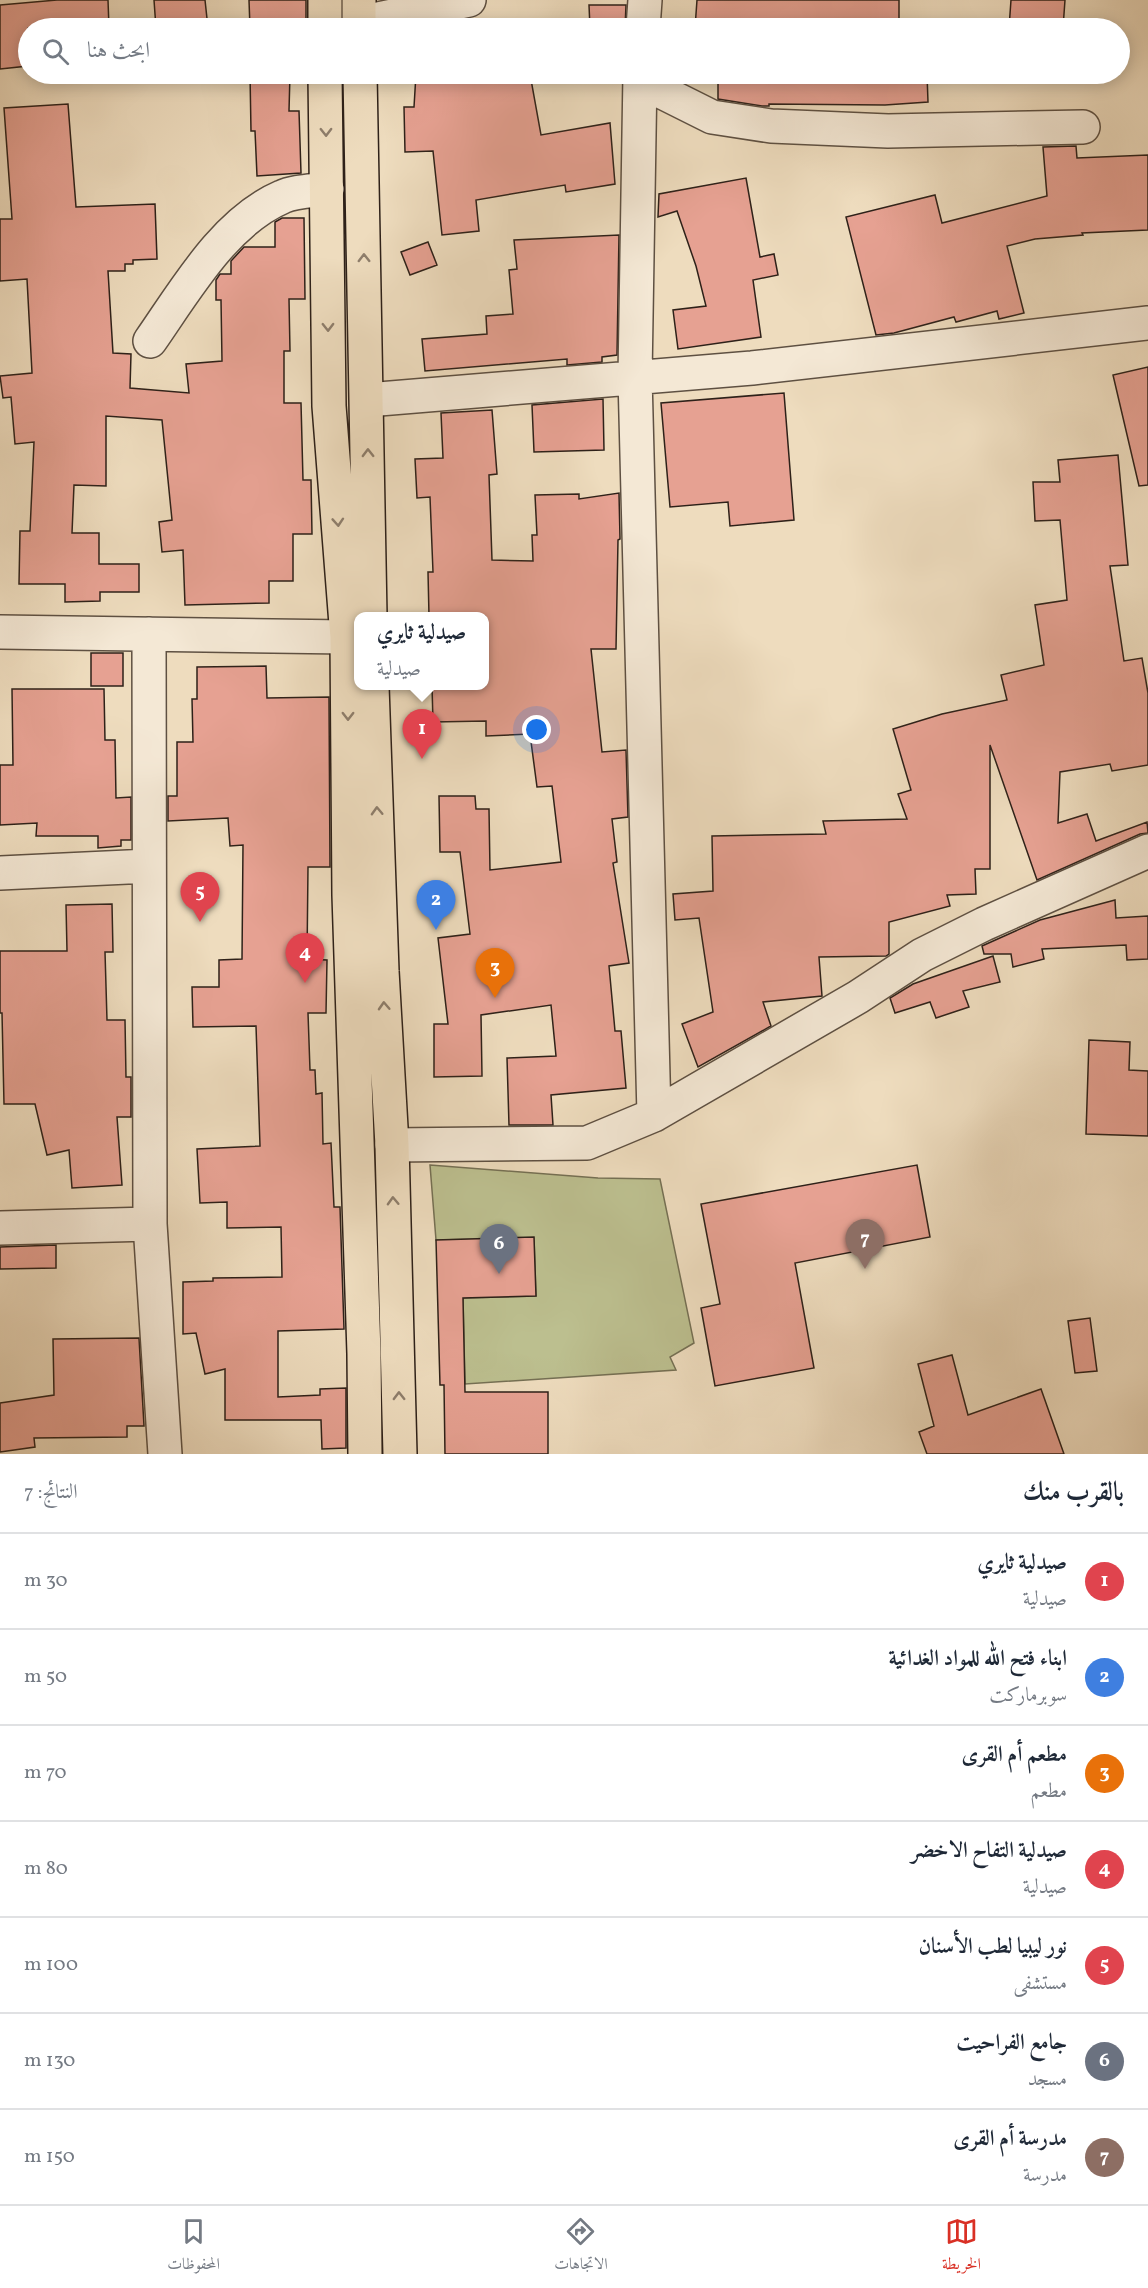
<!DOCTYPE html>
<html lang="ar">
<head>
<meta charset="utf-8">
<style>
	body { margin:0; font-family:Vollkorn,Amiri,serif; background:#f6f6f7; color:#1f2937; direction:rtl }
	.you { position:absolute; left:537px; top:730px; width:21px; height:21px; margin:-15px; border:4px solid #fff; border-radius:50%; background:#1a73e8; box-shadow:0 0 0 9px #1a73e833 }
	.badge { display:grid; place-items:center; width:39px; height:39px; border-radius:50%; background:#d93025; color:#fff; font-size:20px; font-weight:700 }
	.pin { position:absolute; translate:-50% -50px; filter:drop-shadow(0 2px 3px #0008) }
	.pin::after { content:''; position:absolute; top:32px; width:21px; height:18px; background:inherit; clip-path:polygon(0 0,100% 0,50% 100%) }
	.popup { position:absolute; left:354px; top:612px; width:135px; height:78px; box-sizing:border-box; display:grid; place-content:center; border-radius:12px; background:#fff; filter:drop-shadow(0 2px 4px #0005); font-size:20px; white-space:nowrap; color:#747a83 }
	.popup b { font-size:22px; color:#1f2937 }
	.popup::after { content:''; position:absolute; left:50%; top:100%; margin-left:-12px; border:12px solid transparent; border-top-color:#fff }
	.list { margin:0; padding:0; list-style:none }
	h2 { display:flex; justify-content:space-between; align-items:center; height:78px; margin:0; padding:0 24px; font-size:26px }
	h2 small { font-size:20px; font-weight:400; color:#747a83 }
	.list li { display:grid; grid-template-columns:39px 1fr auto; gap:18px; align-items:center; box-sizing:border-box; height:96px; padding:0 24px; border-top:2px solid #e0e1e3 }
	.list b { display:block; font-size:22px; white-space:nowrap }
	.list p { margin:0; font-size:20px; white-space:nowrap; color:#747a83 }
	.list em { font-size:20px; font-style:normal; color:#747a83 }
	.icon { flex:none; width:33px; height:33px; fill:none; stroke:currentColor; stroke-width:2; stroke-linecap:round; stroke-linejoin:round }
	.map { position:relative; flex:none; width:1148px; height:1454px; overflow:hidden; direction:ltr }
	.search { position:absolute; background:#fff; box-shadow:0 3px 15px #0003; left:18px; right:18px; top:18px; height:66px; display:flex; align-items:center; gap:15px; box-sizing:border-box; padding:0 21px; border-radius:33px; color:#747a83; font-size:22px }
	.sheet { height:750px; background:#fff }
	nav { display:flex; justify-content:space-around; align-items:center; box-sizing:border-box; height:84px; border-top:2px solid #e0e1e3; background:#fff; font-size:16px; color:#747a83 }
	nav a { display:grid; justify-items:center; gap:3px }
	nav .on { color:#d93025 }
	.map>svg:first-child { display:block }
	.green { fill:#bcbf8f; stroke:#757054; stroke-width:1.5 }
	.building { fill:#e6a192; stroke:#2e2119; stroke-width:1.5 }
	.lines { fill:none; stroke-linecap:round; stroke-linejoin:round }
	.minor-casing { stroke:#5e5042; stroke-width:36 }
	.major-casing { stroke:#2e2119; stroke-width:36 }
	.minor { stroke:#f4e8d5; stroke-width:33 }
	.major { stroke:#eedcbe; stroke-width:33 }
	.oneway { stroke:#8e7e6c }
</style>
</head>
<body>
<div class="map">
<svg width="1148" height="1454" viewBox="0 0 1148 1454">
	<rect width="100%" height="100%" fill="#eedcbe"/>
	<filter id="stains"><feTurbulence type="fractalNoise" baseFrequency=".00333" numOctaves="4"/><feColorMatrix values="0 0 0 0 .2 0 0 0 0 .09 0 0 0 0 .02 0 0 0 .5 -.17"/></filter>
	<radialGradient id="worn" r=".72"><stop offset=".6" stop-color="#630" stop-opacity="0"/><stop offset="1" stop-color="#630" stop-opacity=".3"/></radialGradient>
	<path class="green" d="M430 1165 598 1178 660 1179 694 1343 670 1357 676 1370 465 1384 463 1298 536 1296 534 1238 436 1240Z"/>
	<path class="building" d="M57 0H108L109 28H28V66L0 69V5Z
		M154 0H205L208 28H156Z
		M249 0H306V28H250Z
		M697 0H899V28H811L753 26V28H695Z
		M1011 0H1065L1063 28H1009Z
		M589 5H626L625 28H590Z
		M250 74H290L289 111H299L301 173 257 176 255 131H251Z
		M416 74H530L541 135 610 123 615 184 566 192 565 185 476 200 479 231 442 235 433 151 405 152 404 107H414Z
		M718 74H927L928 102 885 105 769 104V106H762L718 99Z
		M68 104 76 207 155 204 157 259 133 260V264H125V271H108L113 353 131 354 130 388 189 393 186 364 222 361 221 300H216V280L220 274H231V261L244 247H275V222L282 218H304L305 299H289L290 351H284V403H301L303 480H311L312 534H293V581H269V603L185 605 183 550 162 552 159 522 172 520 162 420 106 416V486L74 485 72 533H99V564H139V592H100V601L65 602V584H19L20 531H30L34 442 15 444 11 397 3 398 0 376 32 373 27 279 0 281V219H12L4 108Z
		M1076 146 1077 158 1148 155V230L1082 233 1083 235 1035 239 1007 246 1024 313 999 319 997 311 956 322 954 317 894 333 876 335 846 217 935 195 942 223 1047 196 1043 147Z
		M746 178 760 257 774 254 778 275 753 280 761 337 678 349 673 310 706 306 696 266 677 211 658 217 659 194Z
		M619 235 617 355 602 357V362L567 365V359L425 371 422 339 487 334 486 316 513 314 509 270 517 269 514 240Z
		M428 242 437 265 410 275 401 252Z
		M1148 367V485L1139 486 1113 375Z
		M784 393 794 520 730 526 728 502 670 507 661 403Z
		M603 399 604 450 534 452 532 405Z
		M492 410 497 474 489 475 492 560 533 561 532 535H537L535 495 579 494V499L619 493 620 539 618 540 616 649H591L602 752 626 750 628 817 612 819 617 862 613 863 629 963 609 966 615 1031H621L626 1088 551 1095 553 1125H509L507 1058 556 1056 551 1005 481 1015 482 1076 434 1077V1024H448L438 938 470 934 460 852H440L439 796H475L476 809H489L490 870 561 862 552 786 537 787 530 734 486 736V721L433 722 432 686H485V616H429L428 572H433L430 497 417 498 415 459 443 458 441 413Z
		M1118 455 1128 565 1110 566 1124 661 1142 658 1148 693V765L1112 771 1110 764 1060 772 1058 823 1087 814 1096 841 1147 822 1148 833 1140 834 1037 880 990 745V869H975L976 894 947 895 950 906 889 922V954L886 956 819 957 822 996 763 1002 771 1026 698 1067 682 1024 713 1012 699 918 675 920 673 894 713 891 712 836 826 834 823 821 907 819 898 794 911 790 893 729 942 714 1007 700 1001 675 1044 665 1035 605 1067 600 1060 520 1035 521 1033 482H1060L1058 460Z
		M91 653H123V686H91Z
		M266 666 267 698 329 697 330 867H308L307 959 327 960 326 1013H308L310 1070H315L316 1094 322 1093 323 1144 331 1143 334 1207H340L344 1329 278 1331V1397L320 1395V1389L346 1388V1448L322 1449 321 1420H225V1369L205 1374 196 1333 183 1334V1282L213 1281V1278L282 1277 281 1227 227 1228V1202L200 1203 197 1149 260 1146 256 1026 193 1027 192 987H219V960L242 959 243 845 230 846 228 818 168 821V796H177V742H193L192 699H197V667Z
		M12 689H104L105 740H115L116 798 131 797V840H121V846L98 848V836H36L37 823 0 825V765H13Z
		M1115 900 1116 918 1148 916V959L1127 960 1126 945 1042 949 1044 959 1013 967 1011 954H984L982 946 1040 920Z
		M112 904 113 952H105L107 1020H125L126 1077H131V1117H117L122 1185 72 1188 69 1150 47 1155 35 1104H4L2 1013H0V951H67L66 905Z
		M993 956 1000 982 963 991 969 1007 936 1018 930 1002 895 1013 890 998 913 984Z
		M1089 1040 1130 1042 1129 1070 1148 1071V1136L1086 1134Z
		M917 1165 930 1237 795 1263 814 1368 715 1386 701 1308 720 1304 701 1204Z
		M534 1237 536 1296 463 1298 465 1392H548V1454H445L444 1385H440L436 1240Z
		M56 1245V1268L0 1269V1247Z
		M1090 1318 1097 1371 1075 1373 1068 1321Z
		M139 1338 144 1426H127V1437L34 1438 35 1447 0 1452V1403L54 1395 53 1339Z
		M952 1355 968 1415 1041 1389 1064 1454H927L919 1432 934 1426 918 1364Z"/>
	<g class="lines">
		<defs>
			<path id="minor" d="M359 23 469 0
				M643 28 645 0
				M640 74 635 377 654 1115
				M640 81 712 117 771 126 888 131 1083 127
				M150 341C185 291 224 222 282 197 294 191 313 191 327 189
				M367 400 752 368 1148 323
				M0 632 347 637
				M149 634 150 1224 165 1454
				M0 873 149 866
				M392 1145 587 1143 654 1115 858 997 922 955 984 924 1148 851
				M0 1228 150 1224"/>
			<path id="major" d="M325 0V28
				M359 28V0
				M325 74 329 406 347 637 349 895 364 1354 365 1454
				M360 74 370 616
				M372 686 382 971 392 1145 400 1454"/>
		</defs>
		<use href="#minor" class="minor-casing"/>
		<use href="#major" class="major-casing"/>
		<use href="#minor" class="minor"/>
		<use href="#major" class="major"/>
	</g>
	<defs><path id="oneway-chevron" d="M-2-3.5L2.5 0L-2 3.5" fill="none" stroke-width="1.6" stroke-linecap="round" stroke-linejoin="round" transform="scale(1.5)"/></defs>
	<g class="oneway">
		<use href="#oneway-chevron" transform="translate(326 132) rotate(89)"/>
		<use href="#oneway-chevron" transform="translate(364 258) rotate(-91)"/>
		<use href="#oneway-chevron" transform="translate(328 327) rotate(89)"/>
		<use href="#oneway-chevron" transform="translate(368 453) rotate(-91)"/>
		<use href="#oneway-chevron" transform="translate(338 522) rotate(86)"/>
		<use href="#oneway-chevron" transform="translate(348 716) rotate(90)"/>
		<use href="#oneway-chevron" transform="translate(377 811) rotate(-92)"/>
		<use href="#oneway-chevron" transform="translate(384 1006) rotate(-93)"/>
		<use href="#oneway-chevron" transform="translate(393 1201) rotate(-92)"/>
		<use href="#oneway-chevron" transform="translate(399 1396) rotate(-91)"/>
	</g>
	<rect width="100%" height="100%" filter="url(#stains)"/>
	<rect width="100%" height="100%" fill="url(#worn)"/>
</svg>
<div class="you"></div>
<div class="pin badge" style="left:422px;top:759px;background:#e0444e">1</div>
<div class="popup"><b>صيدلية ثايري</b>صيدلية</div>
<div class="pin badge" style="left:436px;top:930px;background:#3f7fe0">2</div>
<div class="pin badge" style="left:495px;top:998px;background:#e8710a">3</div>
<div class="pin badge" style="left:305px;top:983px;background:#e0444e">4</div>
<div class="pin badge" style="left:200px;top:922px;background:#e0444e">5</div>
<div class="pin badge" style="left:499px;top:1274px;background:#6b7280">6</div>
<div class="pin badge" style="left:865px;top:1269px;background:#8d6e63">7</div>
<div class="search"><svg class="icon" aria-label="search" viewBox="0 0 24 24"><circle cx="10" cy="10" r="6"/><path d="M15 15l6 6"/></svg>ابحث هنا</div>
</div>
<section class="sheet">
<h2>بالقرب منك<small>النتائج: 7</small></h2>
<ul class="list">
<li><span class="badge" style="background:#e0444e">1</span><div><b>صيدلية ثايري</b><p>صيدلية</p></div><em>30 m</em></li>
<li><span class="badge" style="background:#3f7fe0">2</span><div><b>ابناء فتح الله للمواد الغدائية</b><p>سوبرماركت</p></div><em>50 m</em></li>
<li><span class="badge" style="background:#e8710a">3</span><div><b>مطعم أم القرى</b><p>مطعم</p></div><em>70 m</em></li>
<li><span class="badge" style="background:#e0444e">4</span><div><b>صيدلية التفاح الاخضر</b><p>صيدلية</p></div><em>80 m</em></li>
<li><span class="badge" style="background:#e0444e">5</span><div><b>نور ليبيا لطب الأسنان</b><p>مستشفى</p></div><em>100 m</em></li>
<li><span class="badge" style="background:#6b7280">6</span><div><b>جامع الفراحيت</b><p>مسجد</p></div><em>130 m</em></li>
<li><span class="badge" style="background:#8d6e63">7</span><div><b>مدرسة أم القرى</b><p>مدرسة</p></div><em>150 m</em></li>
</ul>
</section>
<nav>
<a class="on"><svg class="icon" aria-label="map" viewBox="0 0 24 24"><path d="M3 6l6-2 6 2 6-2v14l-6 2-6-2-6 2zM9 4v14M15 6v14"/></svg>الخريطة</a>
<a><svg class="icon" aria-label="directions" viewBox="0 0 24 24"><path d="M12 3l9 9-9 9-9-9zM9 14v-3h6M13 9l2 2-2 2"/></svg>الاتجاهات</a>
<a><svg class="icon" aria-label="saved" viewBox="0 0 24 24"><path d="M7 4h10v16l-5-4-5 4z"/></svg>المحفوظات</a>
</nav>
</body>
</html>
